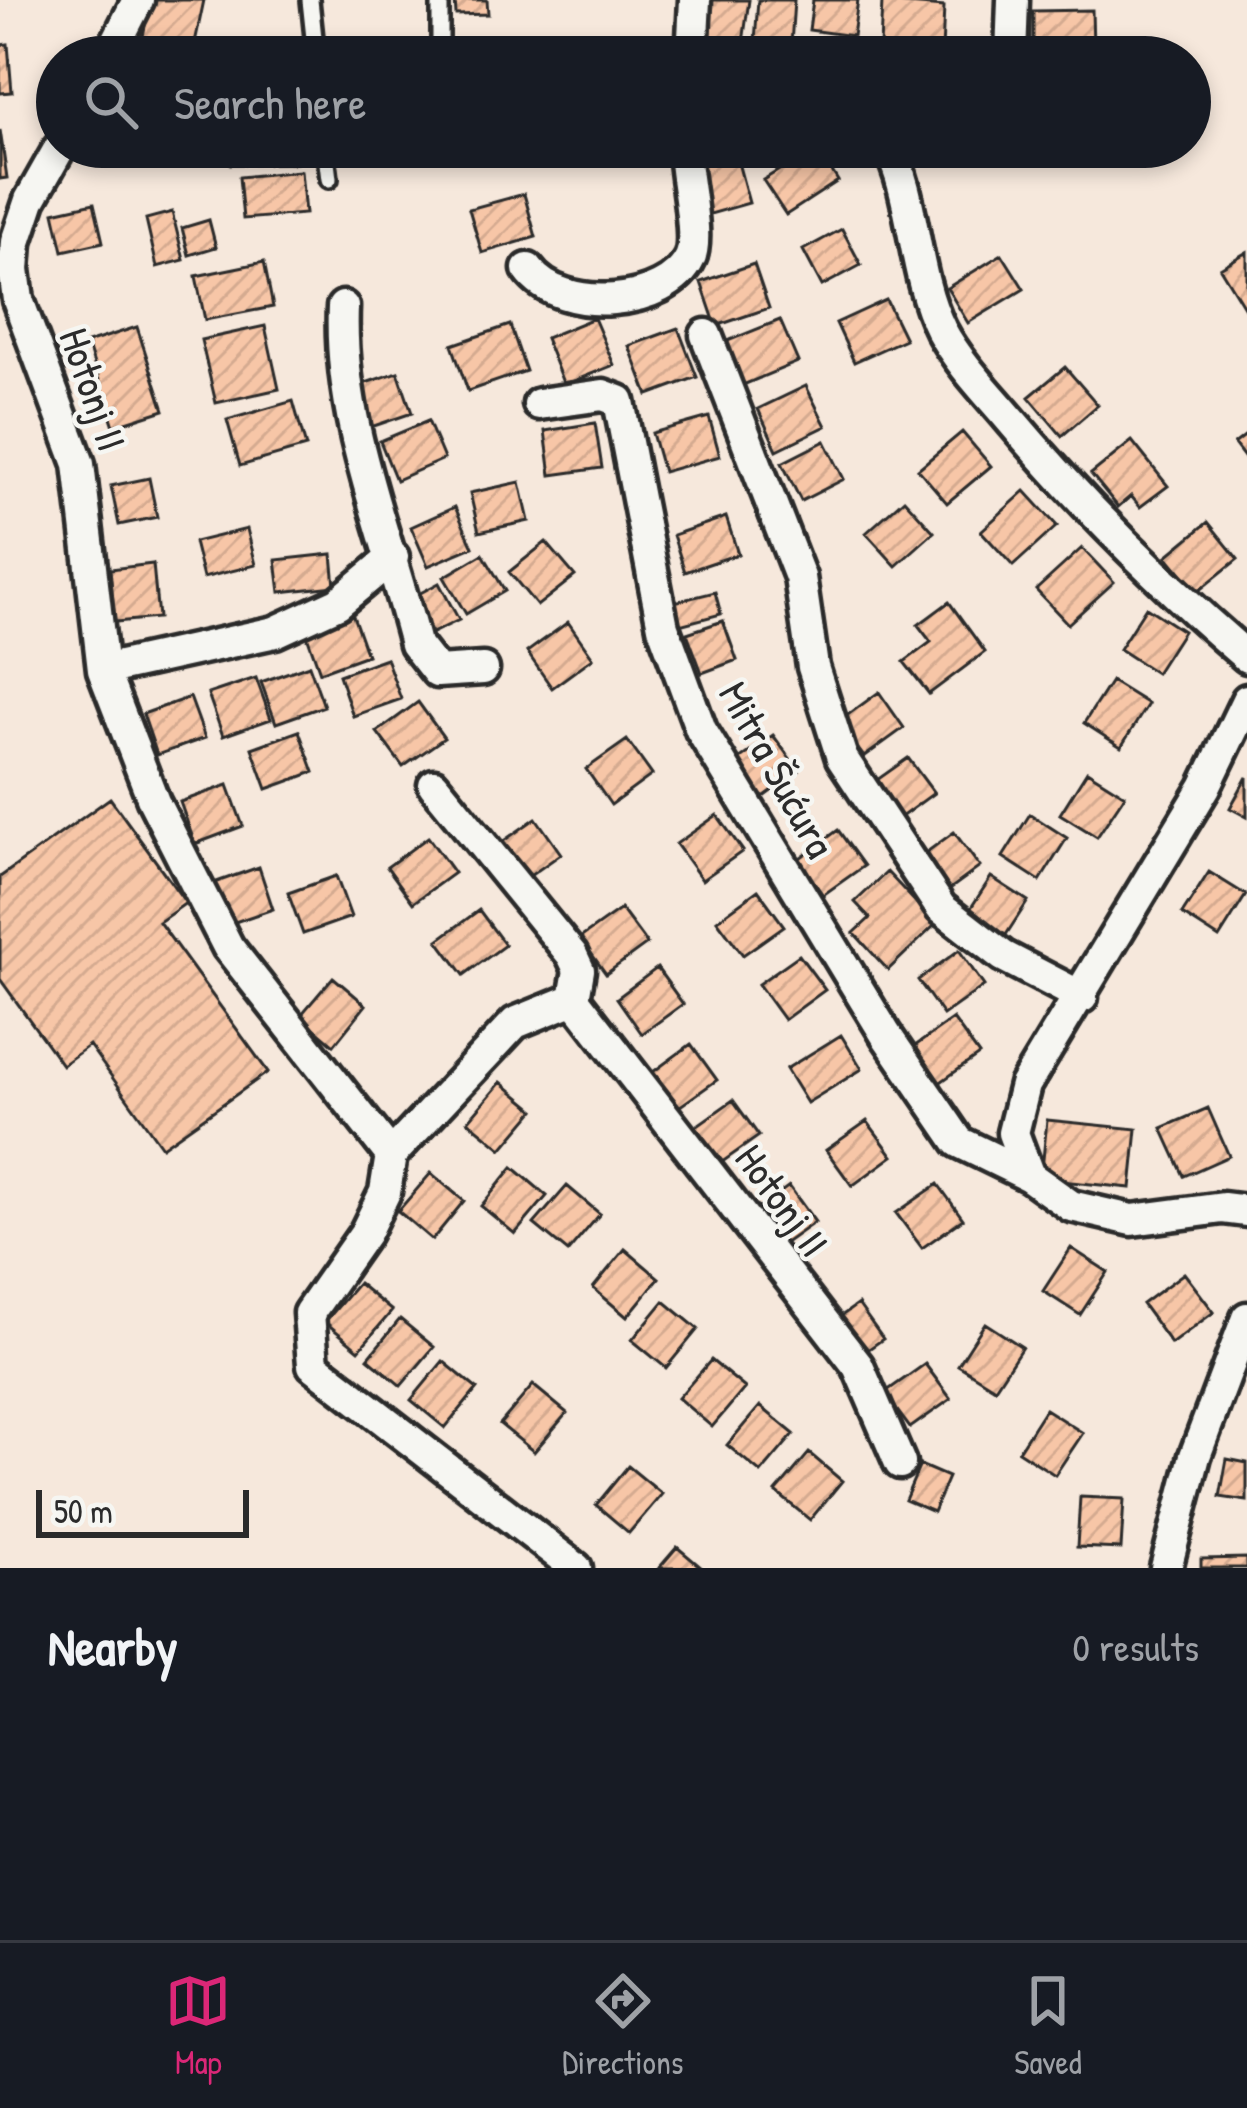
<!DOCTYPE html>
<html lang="en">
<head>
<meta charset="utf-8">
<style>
	body { margin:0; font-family:"Patrick Hand",sans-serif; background:#242831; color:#f1f3f6 }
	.scale { position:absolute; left:36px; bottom:30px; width:213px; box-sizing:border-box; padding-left:12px; border:6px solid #2b2b2b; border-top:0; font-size:33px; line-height:42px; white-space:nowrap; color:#2b2b2b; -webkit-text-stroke:9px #f6f6f2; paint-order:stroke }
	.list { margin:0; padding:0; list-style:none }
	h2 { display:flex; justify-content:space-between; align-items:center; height:156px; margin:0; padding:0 48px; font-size:51px }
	h2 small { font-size:39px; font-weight:400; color:#9ea1a6 }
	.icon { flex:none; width:66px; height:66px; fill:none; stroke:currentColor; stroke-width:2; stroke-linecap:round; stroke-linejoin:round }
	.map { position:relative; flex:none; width:1247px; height:1568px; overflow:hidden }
	.search { position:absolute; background:#171b24; box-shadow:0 6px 18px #0003; left:36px; right:36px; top:36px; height:132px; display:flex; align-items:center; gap:30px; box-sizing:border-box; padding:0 42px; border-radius:66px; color:#9ea1a6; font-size:45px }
	.sheet { height:372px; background:#171b24 }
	nav { display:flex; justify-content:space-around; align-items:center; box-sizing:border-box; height:168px; border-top:3px solid #363941; background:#171b24; font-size:33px; color:#9ea1a6 }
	nav a { display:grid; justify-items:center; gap:6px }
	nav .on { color:#db2777 }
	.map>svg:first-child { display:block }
	.building { fill:url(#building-hatch); stroke:#2b2b2b; stroke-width:3 }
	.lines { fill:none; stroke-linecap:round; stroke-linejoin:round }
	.service-casing { stroke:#2b2b2b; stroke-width:24 }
	.minor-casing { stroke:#2b2b2b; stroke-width:39 }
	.service { stroke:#f6f6f2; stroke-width:15 }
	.minor { stroke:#f6f6f2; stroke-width:30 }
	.labels { text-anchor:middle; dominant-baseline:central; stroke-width:9; stroke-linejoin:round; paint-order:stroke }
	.street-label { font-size:42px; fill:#2b2b2b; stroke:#f6f6f2 }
</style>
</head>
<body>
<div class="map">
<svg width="1247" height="1568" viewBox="0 0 1247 1568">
	<defs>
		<pattern id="building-hatch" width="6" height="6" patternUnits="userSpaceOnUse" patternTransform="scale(3)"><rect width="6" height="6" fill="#f7c6a7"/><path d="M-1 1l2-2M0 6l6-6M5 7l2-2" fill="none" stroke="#d4aa90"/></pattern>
	</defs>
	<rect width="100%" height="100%" fill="#f6e8dc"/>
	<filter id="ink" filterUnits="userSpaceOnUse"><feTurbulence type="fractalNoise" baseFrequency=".00833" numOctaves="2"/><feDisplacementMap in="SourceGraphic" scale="24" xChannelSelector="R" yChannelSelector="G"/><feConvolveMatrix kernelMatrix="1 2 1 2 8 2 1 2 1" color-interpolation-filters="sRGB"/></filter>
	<g filter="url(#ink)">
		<path class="building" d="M150 0H204L192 57 141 47Z
			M455 0H487L488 14 456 15Z
			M705 0H749L741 57 697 53Z
			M758 0H794L791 45 755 42Z
			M813 0H858L853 36 809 30Z
			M882 2 944 7 942 50 880 46Z
			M1092 10 1093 48 1033 49V11Z
			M568 35 607 38 605 57H566Z
			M615 37 662 42 660 57H613Z
			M8 44 12 92 0 93V45Z
			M0 130 7 178 0 179Z
			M231 147H295L296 163 231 164Z
			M397 147H446L445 159 396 156Z
			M817 147 838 181 786 215 763 180Z
			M909 147H978L980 153 913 166Z
			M1019 147H1056L1022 157Z
			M736 155 749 203 700 217 687 168Z
			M301 171 305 214 243 219 239 177Z
			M524 194 536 237 482 253 469 209Z
			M94 203 103 242 63 251 54 212Z
			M172 212 184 260 157 267 146 219Z
			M209 220 216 247 189 255 182 228Z
			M842 229 861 265 822 286 803 250Z
			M1247 252V312L1220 268Z
			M1002 254 1024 289 968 323 947 288Z
			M264 262 273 307 205 320 196 276Z
			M754 264 769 308 716 326 701 282Z
			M886 300 905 339 854 362 836 323Z
			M594 318 614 365 564 385 545 338Z
			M780 320 798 362 743 385 725 342Z
			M510 325 526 371 468 391 452 345Z
			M265 326 279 389 216 403 201 340Z
			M137 327 164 410 114 426 87 343Z
			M678 328 697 377 648 395 629 346Z
			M1065 367 1098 405 1062 436 1029 397Z
			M398 372 412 413 365 429 351 388Z
			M806 386 826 426 777 450 758 409Z
			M293 401 306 447 240 466 227 420Z
			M709 417 720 456 663 472 652 433Z
			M428 421 444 459 396 480 380 441Z
			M595 423 602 468 551 475 545 431Z
			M962 432 991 466 947 503 918 469Z
			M1247 434V461L1234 444Z
			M825 441 844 479 801 501 782 463Z
			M1132 441 1168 486 1140 507 1131 496 1118 507 1091 474Z
			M149 478 157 517 119 525 111 486Z
			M520 482 529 521 479 532 470 493Z
			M1025 491 1057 526 1013 566 981 531Z
			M904 499 934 532 896 566 866 533Z
			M455 507 473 547 428 566 411 527Z
			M726 517 738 554 685 572 673 535Z
			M1208 522 1238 559 1197 592 1167 556Z
			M247 529 256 565 203 578 194 542Z
			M546 542 575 576 537 606 509 572Z
			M1082 548 1114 582 1068 624 1036 590Z
			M332 554 335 586 280 592 276 560Z
			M483 554 505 591 466 614 444 577Z
			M153 564 158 618 115 622 110 569Z
			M439 583 459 620 430 634 411 598Z
			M715 592 721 614 672 627 666 604Z
			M949 602 985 652 929 694 904 662 931 642 918 625Z
			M1146 607 1183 631 1156 673 1119 649Z
			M352 613 367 655 320 672 305 630Z
			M723 621 737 660 702 673 687 633Z
			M568 622 593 658 552 688 527 652Z
			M386 658 401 699 353 716 339 675Z
			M309 665 324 706 276 723 261 682Z
			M256 678 271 719 223 736 208 694Z
			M1111 681 1148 704 1121 747 1084 723Z
			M879 692 904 728 864 757 838 722Z
			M190 697 205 738 157 755 143 714Z
			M418 702 444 738 403 767 377 732Z
			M299 731 314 772 267 789 252 748Z
			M773 735 799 771 758 801 732 765Z
			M627 740 652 775 611 805 586 769Z
			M908 758 934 793 893 823 867 787Z
			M1087 771 1125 795 1097 837 1060 814Z
			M1247 777V817L1230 808Z
			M228 785 243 826 195 844 180 802Z
			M110 798 186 903 159 922 268 1072 162 1147 89 1045 62 1065 0 979V877Z
			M1030 814 1067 838 1040 881 1003 857Z
			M717 815 743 851 702 880 676 844Z
			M536 818 561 854 520 883 495 847Z
			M838 830 864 866 823 895 797 860Z
			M954 832 980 867 939 897 913 862Z
			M428 837 454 873 413 903 387 867Z
			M259 867 273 909 226 925 211 884Z
			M887 872 936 924 888 970 854 933 870 918 855 902Z
			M1209 872 1246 895 1219 938 1182 914Z
			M336 876 351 917 303 934 288 893Z
			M991 877 1028 901 1000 944 963 920Z
			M758 890 784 926 743 955 717 920Z
			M621 909 647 944 606 974 580 938Z
			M479 910 505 945 464 975 438 940Z
			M959 950 984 986 943 1015 918 980Z
			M799 955 825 990 784 1020 758 984Z
			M657 968 683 1004 642 1034 617 998Z
			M333 977 366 1005 334 1045 300 1016Z
			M953 1019 979 1055 938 1084 912 1048Z
			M841 1035 862 1069 807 1103 786 1069Z
			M691 1044 717 1080 676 1109 650 1074Z
			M501 1082 535 1110 502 1149 468 1121Z
			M733 1100 759 1136 718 1165 692 1129Z
			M1208 1108 1229 1156 1184 1176 1162 1128Z
			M1047 1120 1137 1129 1131 1188 1041 1179Z
			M867 1121 893 1156 852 1186 826 1150Z
			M513 1167 547 1196 515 1234 481 1206Z
			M431 1173 464 1201 432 1240 398 1211Z
			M938 1184 963 1219 922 1248 896 1213Z
			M567 1186 600 1214 568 1252 534 1224Z
			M789 1186 815 1222 774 1251 748 1216Z
			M1071 1248 1108 1272 1080 1315 1043 1291Z
			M625 1249 659 1278 627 1317 593 1288Z
			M1184 1273 1214 1312 1171 1344 1142 1304Z
			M358 1283 392 1311 359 1350 325 1322Z
			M664 1301 698 1329 666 1368 632 1340Z
			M858 1304 883 1339 842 1368 817 1333Z
			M400 1319 434 1347 401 1386 368 1358Z
			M985 1323 1022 1347 995 1388 958 1365Z
			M711 1360 745 1388 712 1427 678 1398Z
			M443 1361 477 1389 445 1428 411 1400Z
			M925 1364 951 1399 910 1428 884 1393Z
			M533 1385 567 1413 534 1452 500 1424Z
			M760 1406 794 1434 761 1473 727 1445Z
			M1045 1409 1083 1433 1055 1475 1018 1451Z
			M809 1453 842 1481 810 1520 776 1492Z
			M1227 1459 1247 1463V1501L1220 1497Z
			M920 1465 948 1477 933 1512 905 1500Z
			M628 1466 662 1494 629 1533 596 1505Z
			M1080 1497 1124 1499 1121 1549 1077 1547Z
			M677 1547 702 1568H659Z
			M1247 1558V1568H1201V1559Z"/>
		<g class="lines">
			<defs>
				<path id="service" d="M310 0 316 57
					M440 57V0
					M325 147 329 179"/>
				<path id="minor" d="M109 57 138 0
					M692 57 695 0
					M1011 57 1013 0
					M60 147 30 200 16 242 14 270 18 300 79 464 103 670 154 802 228 947 391 1155
					M888 147C915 195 912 272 941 330 958 362 985 390 1008 417 1082 505 1160 582 1247 657
					M528 269C561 316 668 306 690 258 700 236 684 175 684 147
					M343 307C338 424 387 532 415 644L437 672 483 669
					M706 335 800 577 813 667 842 758 941 908 1003 956 1082 997
					M539 404 603 395 619 401 663 627 701 730 886 1035 959 1142 1029 1176 1071 1206 1132 1220 1223 1208 1247 1211
					M103 670 275 632 338 603 393 557
					M434 785 572 955 579 970 574 999 858 1366 900 1463
					M574 999 515 1023 391 1155 385 1192 365 1233 309 1313 313 1365 576 1568
					M1029 1176 1013 1133 1025 1085 1205 787 1247 700
					M1166 1568 1195 1456 1247 1318"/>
			</defs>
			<use href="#service" class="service-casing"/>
			<use href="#minor" class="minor-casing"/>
			<use href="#service" class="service"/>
			<use href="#minor" class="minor"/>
		</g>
	</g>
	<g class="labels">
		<g class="street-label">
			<text transform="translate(94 389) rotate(71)">Hotonj II</text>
			<text transform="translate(778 769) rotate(61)">Mitra Šućura</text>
			<text transform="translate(783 1200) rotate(54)">Hotonj II</text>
		</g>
	</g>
</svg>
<div class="scale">50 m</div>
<div class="search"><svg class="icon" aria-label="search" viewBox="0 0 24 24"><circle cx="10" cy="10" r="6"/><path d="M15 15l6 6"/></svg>Search here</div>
</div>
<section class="sheet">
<h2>Nearby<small>0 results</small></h2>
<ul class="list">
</ul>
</section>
<nav>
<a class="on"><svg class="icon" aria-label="map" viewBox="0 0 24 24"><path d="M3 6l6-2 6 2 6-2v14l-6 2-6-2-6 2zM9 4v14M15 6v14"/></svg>Map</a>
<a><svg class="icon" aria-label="directions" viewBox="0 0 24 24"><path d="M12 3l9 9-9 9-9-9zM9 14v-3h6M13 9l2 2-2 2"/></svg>Directions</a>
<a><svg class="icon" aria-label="saved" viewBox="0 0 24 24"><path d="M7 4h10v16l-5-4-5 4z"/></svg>Saved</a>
</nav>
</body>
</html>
